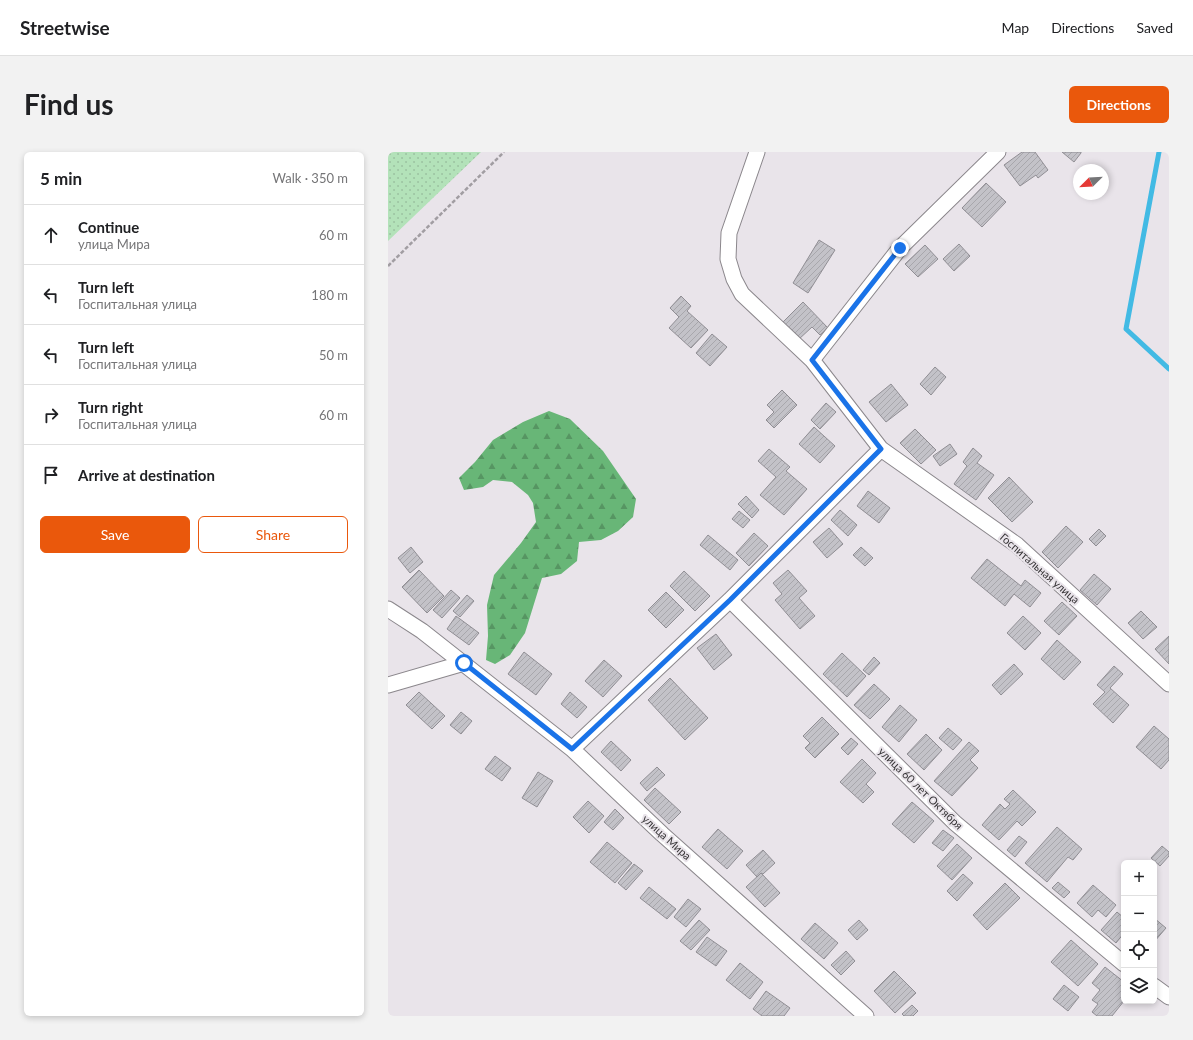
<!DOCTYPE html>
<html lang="en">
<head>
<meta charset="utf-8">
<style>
	body { margin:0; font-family:Lato,sans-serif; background:#f2f2f2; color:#202124 }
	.controls { position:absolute; right:12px; bottom:12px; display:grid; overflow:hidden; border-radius:6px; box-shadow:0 2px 6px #0003 }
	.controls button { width:36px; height:36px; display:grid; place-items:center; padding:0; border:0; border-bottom:1px solid #e0e0e0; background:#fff; color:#202124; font:20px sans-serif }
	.compass { position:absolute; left:685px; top:12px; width:36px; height:36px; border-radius:50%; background:#fff; box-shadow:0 2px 6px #0003; rotate:246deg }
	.stop { position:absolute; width:12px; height:12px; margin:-9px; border:3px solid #1a73e8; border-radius:50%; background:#fff }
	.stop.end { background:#1a73e8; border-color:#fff; box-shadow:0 1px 4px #0008 }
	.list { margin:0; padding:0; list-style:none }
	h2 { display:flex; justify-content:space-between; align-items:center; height:52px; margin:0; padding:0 16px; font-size:17px }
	h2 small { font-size:13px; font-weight:400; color:#757577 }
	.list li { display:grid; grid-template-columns:26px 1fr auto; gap:12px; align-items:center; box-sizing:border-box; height:60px; padding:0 16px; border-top:1px solid #e0e0e0 }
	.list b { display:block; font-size:15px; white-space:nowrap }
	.list p { margin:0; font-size:13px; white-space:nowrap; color:#757577 }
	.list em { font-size:13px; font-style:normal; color:#757577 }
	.actions { display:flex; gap:8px; padding:12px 16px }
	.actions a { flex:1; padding:9px 0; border:1px solid #ea580c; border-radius:6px; text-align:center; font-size:14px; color:#ea580c }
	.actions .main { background:#ea580c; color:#fff }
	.icon { flex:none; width:22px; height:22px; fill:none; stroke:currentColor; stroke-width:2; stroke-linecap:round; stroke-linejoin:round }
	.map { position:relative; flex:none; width:781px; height:864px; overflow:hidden; border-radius:6px }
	header { display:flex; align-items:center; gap:24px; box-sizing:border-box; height:56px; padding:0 20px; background:#fff; border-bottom:1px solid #e0e0e0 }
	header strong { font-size:19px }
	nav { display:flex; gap:22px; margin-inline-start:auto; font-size:14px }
	.intro { display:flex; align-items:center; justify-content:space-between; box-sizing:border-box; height:96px; padding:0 24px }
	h1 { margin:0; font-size:28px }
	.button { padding:10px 18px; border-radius:6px; background:#ea580c; color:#fff; font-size:14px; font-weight:700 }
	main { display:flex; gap:24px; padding:0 24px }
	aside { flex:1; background:#fff; border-radius:6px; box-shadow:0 2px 6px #0003 }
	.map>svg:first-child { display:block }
	.grass { fill:url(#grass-dots) }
	.forest { fill:url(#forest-firs) }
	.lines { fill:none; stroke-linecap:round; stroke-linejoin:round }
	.stream { stroke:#42bae4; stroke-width:5 }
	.building { fill:url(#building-hatch); stroke:#908e94 }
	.minor-casing { stroke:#8b878c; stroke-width:17 }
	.path { stroke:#a19da2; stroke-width:2.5; stroke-dasharray:4 2; stroke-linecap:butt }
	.minor { stroke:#fff; stroke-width:15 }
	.route { stroke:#1a73e8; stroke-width:5 }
	.labels { text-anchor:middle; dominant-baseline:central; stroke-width:4; stroke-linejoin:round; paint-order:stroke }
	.street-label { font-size:11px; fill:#353335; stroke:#e9e4ea }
</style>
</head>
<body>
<header>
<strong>Streetwise</strong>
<nav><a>Map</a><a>Directions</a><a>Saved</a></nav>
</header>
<div class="intro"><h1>Find us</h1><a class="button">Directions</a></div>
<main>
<aside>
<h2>5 min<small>Walk · 350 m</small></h2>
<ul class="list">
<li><svg class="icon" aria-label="ahead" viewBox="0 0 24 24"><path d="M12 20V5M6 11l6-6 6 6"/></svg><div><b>Continue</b><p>улица Мира</p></div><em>60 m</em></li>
<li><svg class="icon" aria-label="left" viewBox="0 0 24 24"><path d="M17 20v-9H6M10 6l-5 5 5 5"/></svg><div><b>Turn left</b><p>Госпитальная улица</p></div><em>180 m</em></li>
<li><svg class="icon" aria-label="left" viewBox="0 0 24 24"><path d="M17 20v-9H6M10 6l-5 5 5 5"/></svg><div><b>Turn left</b><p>Госпитальная улица</p></div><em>50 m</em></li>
<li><svg class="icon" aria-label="right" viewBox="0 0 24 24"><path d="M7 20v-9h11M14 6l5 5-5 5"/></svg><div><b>Turn right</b><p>Госпитальная улица</p></div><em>60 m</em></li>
<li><svg class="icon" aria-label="arrive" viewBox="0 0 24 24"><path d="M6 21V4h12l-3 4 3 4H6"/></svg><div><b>Arrive at destination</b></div></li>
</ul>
<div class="actions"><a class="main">Save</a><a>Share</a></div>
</aside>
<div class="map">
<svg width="781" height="864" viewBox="0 0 781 864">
	<defs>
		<pattern id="grass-dots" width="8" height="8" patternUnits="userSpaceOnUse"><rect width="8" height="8" fill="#b3e2b9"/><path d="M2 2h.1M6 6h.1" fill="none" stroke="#9bc2a0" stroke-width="1.8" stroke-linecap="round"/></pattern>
		<pattern id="forest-firs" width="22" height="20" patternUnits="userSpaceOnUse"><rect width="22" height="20" fill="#68b677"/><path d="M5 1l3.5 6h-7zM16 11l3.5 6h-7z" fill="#569562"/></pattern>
		<pattern id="building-hatch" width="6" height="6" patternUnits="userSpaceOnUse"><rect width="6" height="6" fill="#c3c2c8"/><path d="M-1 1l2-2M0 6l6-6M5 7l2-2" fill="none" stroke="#a8a7ac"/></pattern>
	</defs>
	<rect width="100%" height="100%" fill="#e9e4ea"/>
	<path class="grass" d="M0 0H93L0 89Z"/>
	<path class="forest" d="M161 259 182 267 215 299 248 347 245 365 230 379 213 388 191 390 189 409 173 422 154 426 137 481 122 503 107 512 98 508 100 484 99 453 106 423 133 391 148 370 145 351 140 343 124 330 105 328 95 335 76 338 71 326 87 310 105 288 135 270Z"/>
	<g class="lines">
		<path class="stream" d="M771 0 738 177 781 217"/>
	</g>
	<path class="building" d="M634 0H647L660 18 650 26 648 23 632 34 616 13Z
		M674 0H693V1L686 10Z
		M598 31 618 50 594 75 574 56Z
		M431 88 447 98 420 141 405 131Z
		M571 92 582 104 566 119 555 107Z
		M537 93 550 107 530 125 517 112Z
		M293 144 303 154 299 159 320 178 303 196 281 176 291 165 282 156Z
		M415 150 440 176 432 183 424 175 410 188 394 171Z
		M324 182 339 195 322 214 308 201Z
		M547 215 558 225 543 243 532 232Z
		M503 232 520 253 498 270 481 250Z
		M394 238 409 253 386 276 378 268 386 260 379 253Z
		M438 251 448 260 432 277 423 268Z
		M426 275 447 294 432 311 411 292Z
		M527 277 548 298 533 312 512 291Z
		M562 292 569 302 552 314 545 304Z
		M585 296 594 304 589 311 606 323 588 348 566 332 579 314 575 310Z
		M381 297 402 315 398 319 419 337 396 363 372 343 388 325 370 309Z
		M621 325 645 350 624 370 600 346Z
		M480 339 502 356 491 371 469 354Z
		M358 344 371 358 364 366 350 352Z
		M452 358 469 373 460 384 443 368Z
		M351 359 362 368 355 376 344 367Z
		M678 374 695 390 670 416 654 400Z
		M441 376 455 392 439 406 425 390Z
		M711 377 718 384 708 394 701 387Z
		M366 381 380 394 361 414 348 401Z
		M320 383 350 408 342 418 312 393Z
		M23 395 35 410 22 421 10 406Z
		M473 395 485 406 477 414 465 403Z
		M599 407 633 434 637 428 653 441 642 455 626 442 617 454 583 426Z
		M31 418 56 444 39 461 14 435Z
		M400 418 419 439 411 446 427 464 412 477 387 448 394 442 385 431Z
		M296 419 322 444 307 459 282 434Z
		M706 422 723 437 709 453 692 438Z
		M63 438 72 446 54 466 45 458Z
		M278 440 296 458 278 476 260 458Z
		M79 443 86 449 72 465 65 459Z
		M674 450 689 464 671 483 656 469Z
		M753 459 769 475 755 487 740 471Z
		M68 464 91 481 81 493 59 477Z
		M635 464 653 481 637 498 619 481Z
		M328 482 344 503 326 518 309 496Z
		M781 484V512L767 497Z
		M669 488 693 510 676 528 653 507Z
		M136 500 164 522 148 543 120 522Z
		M454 501 478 524 459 545 435 522Z
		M486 505 492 511 481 523 475 518Z
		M216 508 234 524 215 545 197 529Z
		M626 512 635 522 613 543 604 533Z
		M726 514 735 522 722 536 741 553 725 571 705 552 717 540 709 533Z
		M282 526 320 566 297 588 260 548Z
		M486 532 502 547 482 567 466 553Z
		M31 540 57 564 44 577 18 553Z
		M182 540 199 555 189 566 173 552Z
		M512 553 529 568 511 590 494 575Z
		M73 560 84 569 73 582 62 573Z
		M434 565 451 582 427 606 417 596 422 591 415 584Z
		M766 574 781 587V608L773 617 748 595Z
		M560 576 574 588 565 598 551 586Z
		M538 582 554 598 536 618 519 602Z
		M463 586 470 592 460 603 453 596Z
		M223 589 243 608 233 619 213 600Z
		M581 590 591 599 582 608 590 616 564 644 546 629Z
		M107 604 123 616 114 629 97 617Z
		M474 607 488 621 478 632 486 640 475 651 452 630Z
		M269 615 277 623 259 639 252 631Z
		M150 620 165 629 149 655 134 646Z
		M267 636 293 660 281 672 256 648Z
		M625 638 648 660 634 674 629 669 611 688 594 673 612 652 617 657 622 652 616 647Z
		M200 649 216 664 201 681 185 665Z
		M524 650 546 669 526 691 504 672Z
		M227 657 236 666 225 678 216 670Z
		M669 675 694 697 685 708 680 705 659 730 637 711Z
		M330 677 355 699 339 717 314 695Z
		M555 678 566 686 555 699 544 691Z
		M631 684 639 690 627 705 619 698Z
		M219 690 244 711 227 731 202 710Z
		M569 692 584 706 564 728 549 714Z
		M774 694 781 700V704L772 714 763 706Z
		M375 698 387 711 375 722 373 721 369 725 358 713Z
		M246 712 255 719 238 738 230 731Z
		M373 721 392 741 377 755 358 735Z
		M575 722 585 731 569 749 559 739Z
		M670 730 682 740 676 746 664 736Z
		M617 731 632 746 599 778 585 763Z
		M705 733 728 753 718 765 710 758 704 765 689 751Z
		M261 735 288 757 279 767 252 746Z
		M300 747 313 757 298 775 286 765Z
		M729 760 736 766V781L728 791 713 778Z
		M766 766 778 776 766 790Z
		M311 768 322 778 303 798 292 789Z
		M471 768 480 778 469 788 460 778Z
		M427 771 450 791 436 807 413 787Z
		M319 785 339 799 328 814 308 800Z
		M683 788 710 812 690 834 663 810Z
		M458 799 467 809 453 823 443 813Z
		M352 811 375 830 362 847 338 828Z
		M717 815 736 830V849L724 864H709L704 860 710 852 704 848 712 838 704 831Z
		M506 819 528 841 507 861 486 839Z
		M676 833 691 845 680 859 665 847Z
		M378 839 402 856 396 864H374L365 857Z
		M524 853 530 859 525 864H516L514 862Z"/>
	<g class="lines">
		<defs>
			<path id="minor" d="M369 0 341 81 340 107 346 127 354 142 424 208
				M493 297 629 393 781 532
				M342 448 567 671 736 812
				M0 457 34 479 184 597 274 682 478 864
				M0 533 76 511
				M184 597 342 448 493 297 424 208 512 96 610 0
				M766 834 781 845"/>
		</defs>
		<use href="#minor" class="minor-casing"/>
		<path class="path" d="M0 114 116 0"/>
		<use href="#minor" class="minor"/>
	</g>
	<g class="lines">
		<path class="route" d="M76 511 184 597 342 448 493 297 424 208 512 96"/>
	</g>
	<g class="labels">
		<g class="street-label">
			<text transform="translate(652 416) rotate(41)">Госпитальная улица</text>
			<text transform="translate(533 636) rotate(44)">улица 60 лет Октября</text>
			<text transform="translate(279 685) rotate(42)">улица Мира</text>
		</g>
	</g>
</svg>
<div class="controls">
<button>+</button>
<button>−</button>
<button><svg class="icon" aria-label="locate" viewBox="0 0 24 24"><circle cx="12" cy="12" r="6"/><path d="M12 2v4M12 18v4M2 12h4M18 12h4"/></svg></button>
<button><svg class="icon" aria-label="layers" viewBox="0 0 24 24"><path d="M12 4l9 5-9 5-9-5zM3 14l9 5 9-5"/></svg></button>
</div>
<svg class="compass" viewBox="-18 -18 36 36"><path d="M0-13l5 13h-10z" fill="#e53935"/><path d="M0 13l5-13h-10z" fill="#757577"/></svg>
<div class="stop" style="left:76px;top:511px"></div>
<div class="stop end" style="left:512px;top:96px"></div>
</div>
</main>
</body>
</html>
